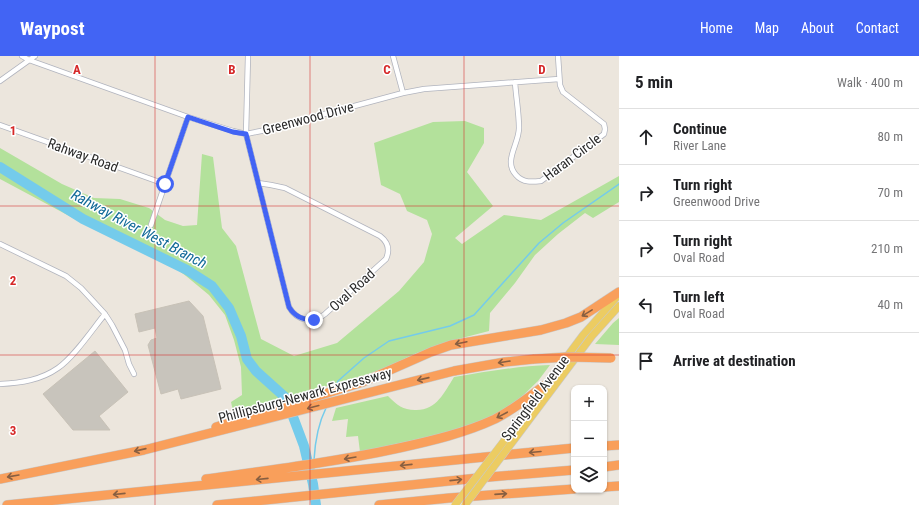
<!DOCTYPE html>
<html lang="en">
<head>
<meta charset="utf-8">
<style>
	body { margin:0; font-family:"Roboto Condensed",sans-serif; background:#f6f6f6; color:#202124 }
	.controls { position:absolute; right:12px; bottom:12px; display:grid; overflow:hidden; border-radius:8px; box-shadow:0 1px 3px #0004 }
	.controls button { width:36px; height:36px; display:grid; place-items:center; padding:0; border:0; border-bottom:1px solid #e0e0e0; background:#fff; color:#202124; font:20px sans-serif }
	.stop { position:absolute; width:12px; height:12px; margin:-9px; border:3px solid #4264f4; border-radius:50%; background:#fff }
	.stop.end { background:#4264f4; border-color:#fff; box-shadow:0 1px 4px #0008 }
	.list { margin:0; padding:0; list-style:none }
	h2 { display:flex; justify-content:space-between; align-items:center; height:52px; margin:0; padding:0 16px; font-size:17px }
	h2 small { font-size:13px; font-weight:400; color:#757577 }
	.list li { display:grid; grid-template-columns:26px 1fr auto; gap:12px; align-items:center; box-sizing:border-box; height:56px; padding:0 16px; border-top:1px solid #e0e0e0 }
	.list b { display:block; font-size:15px; white-space:nowrap }
	.list p { margin:0; font-size:13px; white-space:nowrap; color:#757577 }
	.list em { font-size:13px; font-style:normal; color:#757577 }
	.icon { flex:none; width:22px; height:22px; fill:none; stroke:currentColor; stroke-width:2; stroke-linecap:round; stroke-linejoin:round }
	.map { position:relative; flex:none; width:619px; height:449px; overflow:hidden }
	header { display:flex; align-items:center; gap:24px; box-sizing:border-box; height:56px; padding:0 20px; background:#4264f4; color:#fff }
	header strong { font-size:19px }
	nav { display:flex; gap:22px; margin-inline-start:auto; font-size:14px }
	main { display:flex }
	aside { flex:1; background:#fff }
	.map>svg:first-child { display:block }
	.green { fill:#b3e19b }
	.lines { fill:none; stroke-linecap:round; stroke-linejoin:round }
	.stream { stroke:#74cbeb; stroke-width:1.5 }
	.river { stroke:#74cbeb; stroke-width:10 }
	.building { fill:#c8c4bc; stroke:#c8c2b7 }
	.street-casing { stroke:#b1b4be; stroke-width:6 }
	.primary-casing { stroke:#c8c8c8; stroke-width:8 }
	.highway-casing { stroke:#c8c8c8; stroke-width:10 }
	.street { stroke:#fff; stroke-width:4.5 }
	.primary { stroke:#eccc62; stroke-width:7 }
	.highway { stroke:#f99f5b; stroke-width:9 }
	.primary-bridge-casing { stroke:#c8c8c8; stroke-width:8; stroke-linecap:butt }
	.highway-bridge-casing { stroke:#c8c8c8; stroke-width:10; stroke-linecap:butt }
	.primary-bridge { stroke:#eccc62; stroke-width:7 }
	.highway-bridge { stroke:#f99f5b; stroke-width:9 }
	.oneway { stroke:#885f41 }
	.route { stroke:#4264f4; stroke-width:5 }
	.grid { fill:none; stroke:#d62828; stroke-width:1; stroke-opacity:0.55 }
	.labels { text-anchor:middle; dominant-baseline:central; stroke-width:3; stroke-linejoin:round; paint-order:stroke }
	.street-label { font-size:14px; fill:#2b2b2b; stroke:#fff }
	.water-label { font-size:15px; font-style:italic; fill:#126a98; stroke:#fff }
	.grid-label { font-size:13px; text-anchor:middle; font-weight:bold; fill:#d62828; stroke:#fff; stroke-width:3; stroke-linejoin:round; paint-order:stroke }
</style>
</head>
<body>
<header>
<strong>Waypost</strong>
<nav><a>Home</a><a>Map</a><a>About</a><a>Contact</a></nav>
</header>
<main>
<div class="map">
<svg width="619" height="449" viewBox="0 0 619 449">
	<rect width="100%" height="100%" fill="#ece6dd"/>
	<path class="green" d="M465 65 484 72V87L467 116 493 150 455 182 462 188 504 159 541 164 619 120V146L593 162 585 157 558 178 535 199 515 227 490 257 489 275 462 282 417 297 378 315 280 344 233 355 231 346 242 339 241 311 234 284 225 259 209 239 186 220 163 203 73 162 0 123V92L62 128 94 142 120 143 149 152 165 164 183 170 197 169 202 98 213 101 222 172 236 190 261 283 294 300 337 287 399 235 424 206 432 178 427 164 407 155 400 138 381 129 374 87 433 66Z
		M619 262V289L595 288 613 267Z
		M550 309 538 325 512 350 476 367 440 378 360 396 358 380 346 381 348 363 332 365 336 352 388 340C397 349 403 354 415 354 436 355 444 337 454 321 486 316 517 310 550 309Z"/>
	<g class="lines">
		<path class="stream" d="M336 330 338 325 364 302 389 285 450 270 474 259 539 187 563 167 619 128
			M314 404C315 386 318 368 326 352
			M313 428 314 422"/>
		<path class="river" d="M0 111 83 163 187 214 212 230 229 252 241 280 247 303 256 315 286 342 304 390 313 428 316 449"/>
	</g>
	<path class="building" d="M189 245 203 260 221 333 181 343 178 333 161 338 148 289 151 284 157 282 155 272 139 276 135 258Z
		M95 295 128 336 99 360 110 374H73L43 338Z"/>
	<g class="lines">
		<defs>
			<path id="street" d="M22 0 29 4 188 61 233 75 246 78 261 75 403 37 424 33 559 23
				M248 0 246 78 289 251C297 265 313 268 325 258L386 203C390 194 388 186 380 180L285 132 271 129 258 127
				M393 0 403 37
				M0 25 35 0
				M515 26C516 41 519 57 519 72 519 88 503 105 516 119 523 127 532 126 541 125L604 78 605 73 604 68 563 36 560 29 558 0
				M0 69 165 128
				M151 169 188 61
				M0 188 66 220 81 232 105 258 112 269 125 294 129 308 134 318
				M0 328C21 327 41 324 58 312 74 301 92 274 105 258"/>
			<path id="primary" d="M514 384 592 280 619 250
				M504 385 583 279 616 242"/>
			<path id="highway" d="M216 371 363 326 431 296 451 289 541 274 566 267 581 261 619 236
				M604 390 619 389
				M604 411 619 409
				M0 423 144 394 454 315 505 306 534 303
				M206 423C271 414 335 406 399 392 431 385 465 377 495 363 513 354 529 341 545 329
				M604 431 619 430
				M7 449 574 392
				M217 449 478 422 574 414
				M379 449 449 442 574 433"/>
		</defs>
		<use href="#street" class="street-casing"/>
		<use href="#primary" class="primary-casing"/>
		<use href="#highway" class="highway-casing"/>
		<use href="#street" class="street"/>
		<use href="#primary" class="primary"/>
		<use href="#highway" class="highway"/>
		<defs>
			<path id="primary-bridge" d="M455 449 504 385
				M465 449 514 384"/>
			<path id="highway-bridge" d="M534 303 568 301 611 302"/>
		</defs>
		<use href="#primary-bridge" class="primary-bridge-casing"/>
		<use href="#highway-bridge" class="highway-bridge-casing"/>
		<use href="#primary-bridge" class="primary-bridge"/>
		<use href="#highway-bridge" class="highway-bridge"/>
	</g>
	<defs><path id="oneway-shaft" d="M-6 0H5M1.5-3L5.5 0L1.5 3" fill="none" stroke-width="1.6" stroke-linecap="round" stroke-linejoin="round"/></defs>
	<g class="oneway">
		<use href="#oneway-shaft" transform="translate(587 257) rotate(149)"/>
		<use href="#oneway-shaft" transform="translate(461 287) rotate(168)"/>
		<use href="#oneway-shaft" transform="translate(504 306) rotate(171)"/>
		<use href="#oneway-shaft" transform="translate(423 323) rotate(167)"/>
		<use href="#oneway-shaft" transform="translate(313 351) rotate(165)"/>
		<use href="#oneway-shaft" transform="translate(502 359) rotate(152)"/>
		<use href="#oneway-shaft" transform="translate(140 394) rotate(167)"/>
		<use href="#oneway-shaft" transform="translate(535 396) rotate(175)"/>
		<use href="#oneway-shaft" transform="translate(350 402) rotate(170)"/>
		<use href="#oneway-shaft" transform="translate(406 409) rotate(174)"/>
		<use href="#oneway-shaft" transform="translate(13 420) rotate(170)"/>
		<use href="#oneway-shaft" transform="translate(262 423) rotate(174)"/>
		<use href="#oneway-shaft" transform="translate(456 424) rotate(-6)"/>
		<use href="#oneway-shaft" transform="translate(119 438) rotate(174)"/>
		<use href="#oneway-shaft" transform="translate(501 438) rotate(-4)"/>
	</g>
	<g class="lines">
		<path class="route" d="M165 128 188 61 233 76 246 78 289 251C295 261 303 264 314 264"/>
	</g>
	<path class="grid" d="M155 0V449M310 0V449M464 0V449M0 150H619M0 299H619"/>
	<g class="labels">
		<g class="street-label">
			<text transform="translate(308 62) rotate(-15)">Greenwood Drive</text>
			<text transform="translate(83 99) rotate(20)">Rahway Road</text>
			<text transform="translate(572 101) rotate(-37)">Haran Circle</text>
			<text transform="translate(352 234) rotate(-42)">Oval Road</text>
			<text transform="translate(305 339) rotate(-15)">Phillipsburg-Newark Expressway</text>
			<text transform="translate(535 342) rotate(-53)">Springfield Avenue</text>
		</g>
		<g class="water-label">
			<text transform="translate(139 173) rotate(28)">Rahway River West Branch</text>
		</g>
	</g>
	<g class="grid-label">
		<text x="77" y="18">A</text>
		<text x="232" y="18">B</text>
		<text x="387" y="18">C</text>
		<text x="542" y="18">D</text>
		<text x="13" y="79">1</text>
		<text x="13" y="229">2</text>
		<text x="13" y="379">3</text>
	</g>
</svg>
<div class="controls">
<button>+</button>
<button>−</button>
<button><svg class="icon" aria-label="layers" viewBox="0 0 24 24"><path d="M12 4l9 5-9 5-9-5zM3 14l9 5 9-5"/></svg></button>
</div>
<div class="stop" style="left:165px;top:128px"></div>
<div class="stop end" style="left:314px;top:264px"></div>
</div>
<aside>
<h2>5 min<small>Walk · 400 m</small></h2>
<ul class="list">
<li><svg class="icon" aria-label="ahead" viewBox="0 0 24 24"><path d="M12 20V5M6 11l6-6 6 6"/></svg><div><b>Continue</b><p>River Lane</p></div><em>80 m</em></li>
<li><svg class="icon" aria-label="right" viewBox="0 0 24 24"><path d="M7 20v-9h11M14 6l5 5-5 5"/></svg><div><b>Turn right</b><p>Greenwood Drive</p></div><em>70 m</em></li>
<li><svg class="icon" aria-label="right" viewBox="0 0 24 24"><path d="M7 20v-9h11M14 6l5 5-5 5"/></svg><div><b>Turn right</b><p>Oval Road</p></div><em>210 m</em></li>
<li><svg class="icon" aria-label="left" viewBox="0 0 24 24"><path d="M17 20v-9H6M10 6l-5 5 5 5"/></svg><div><b>Turn left</b><p>Oval Road</p></div><em>40 m</em></li>
<li><svg class="icon" aria-label="arrive" viewBox="0 0 24 24"><path d="M6 21V4h12l-3 4 3 4H6"/></svg><div><b>Arrive at destination</b></div></li>
</ul>
</aside>
</main>
</body>
</html>
